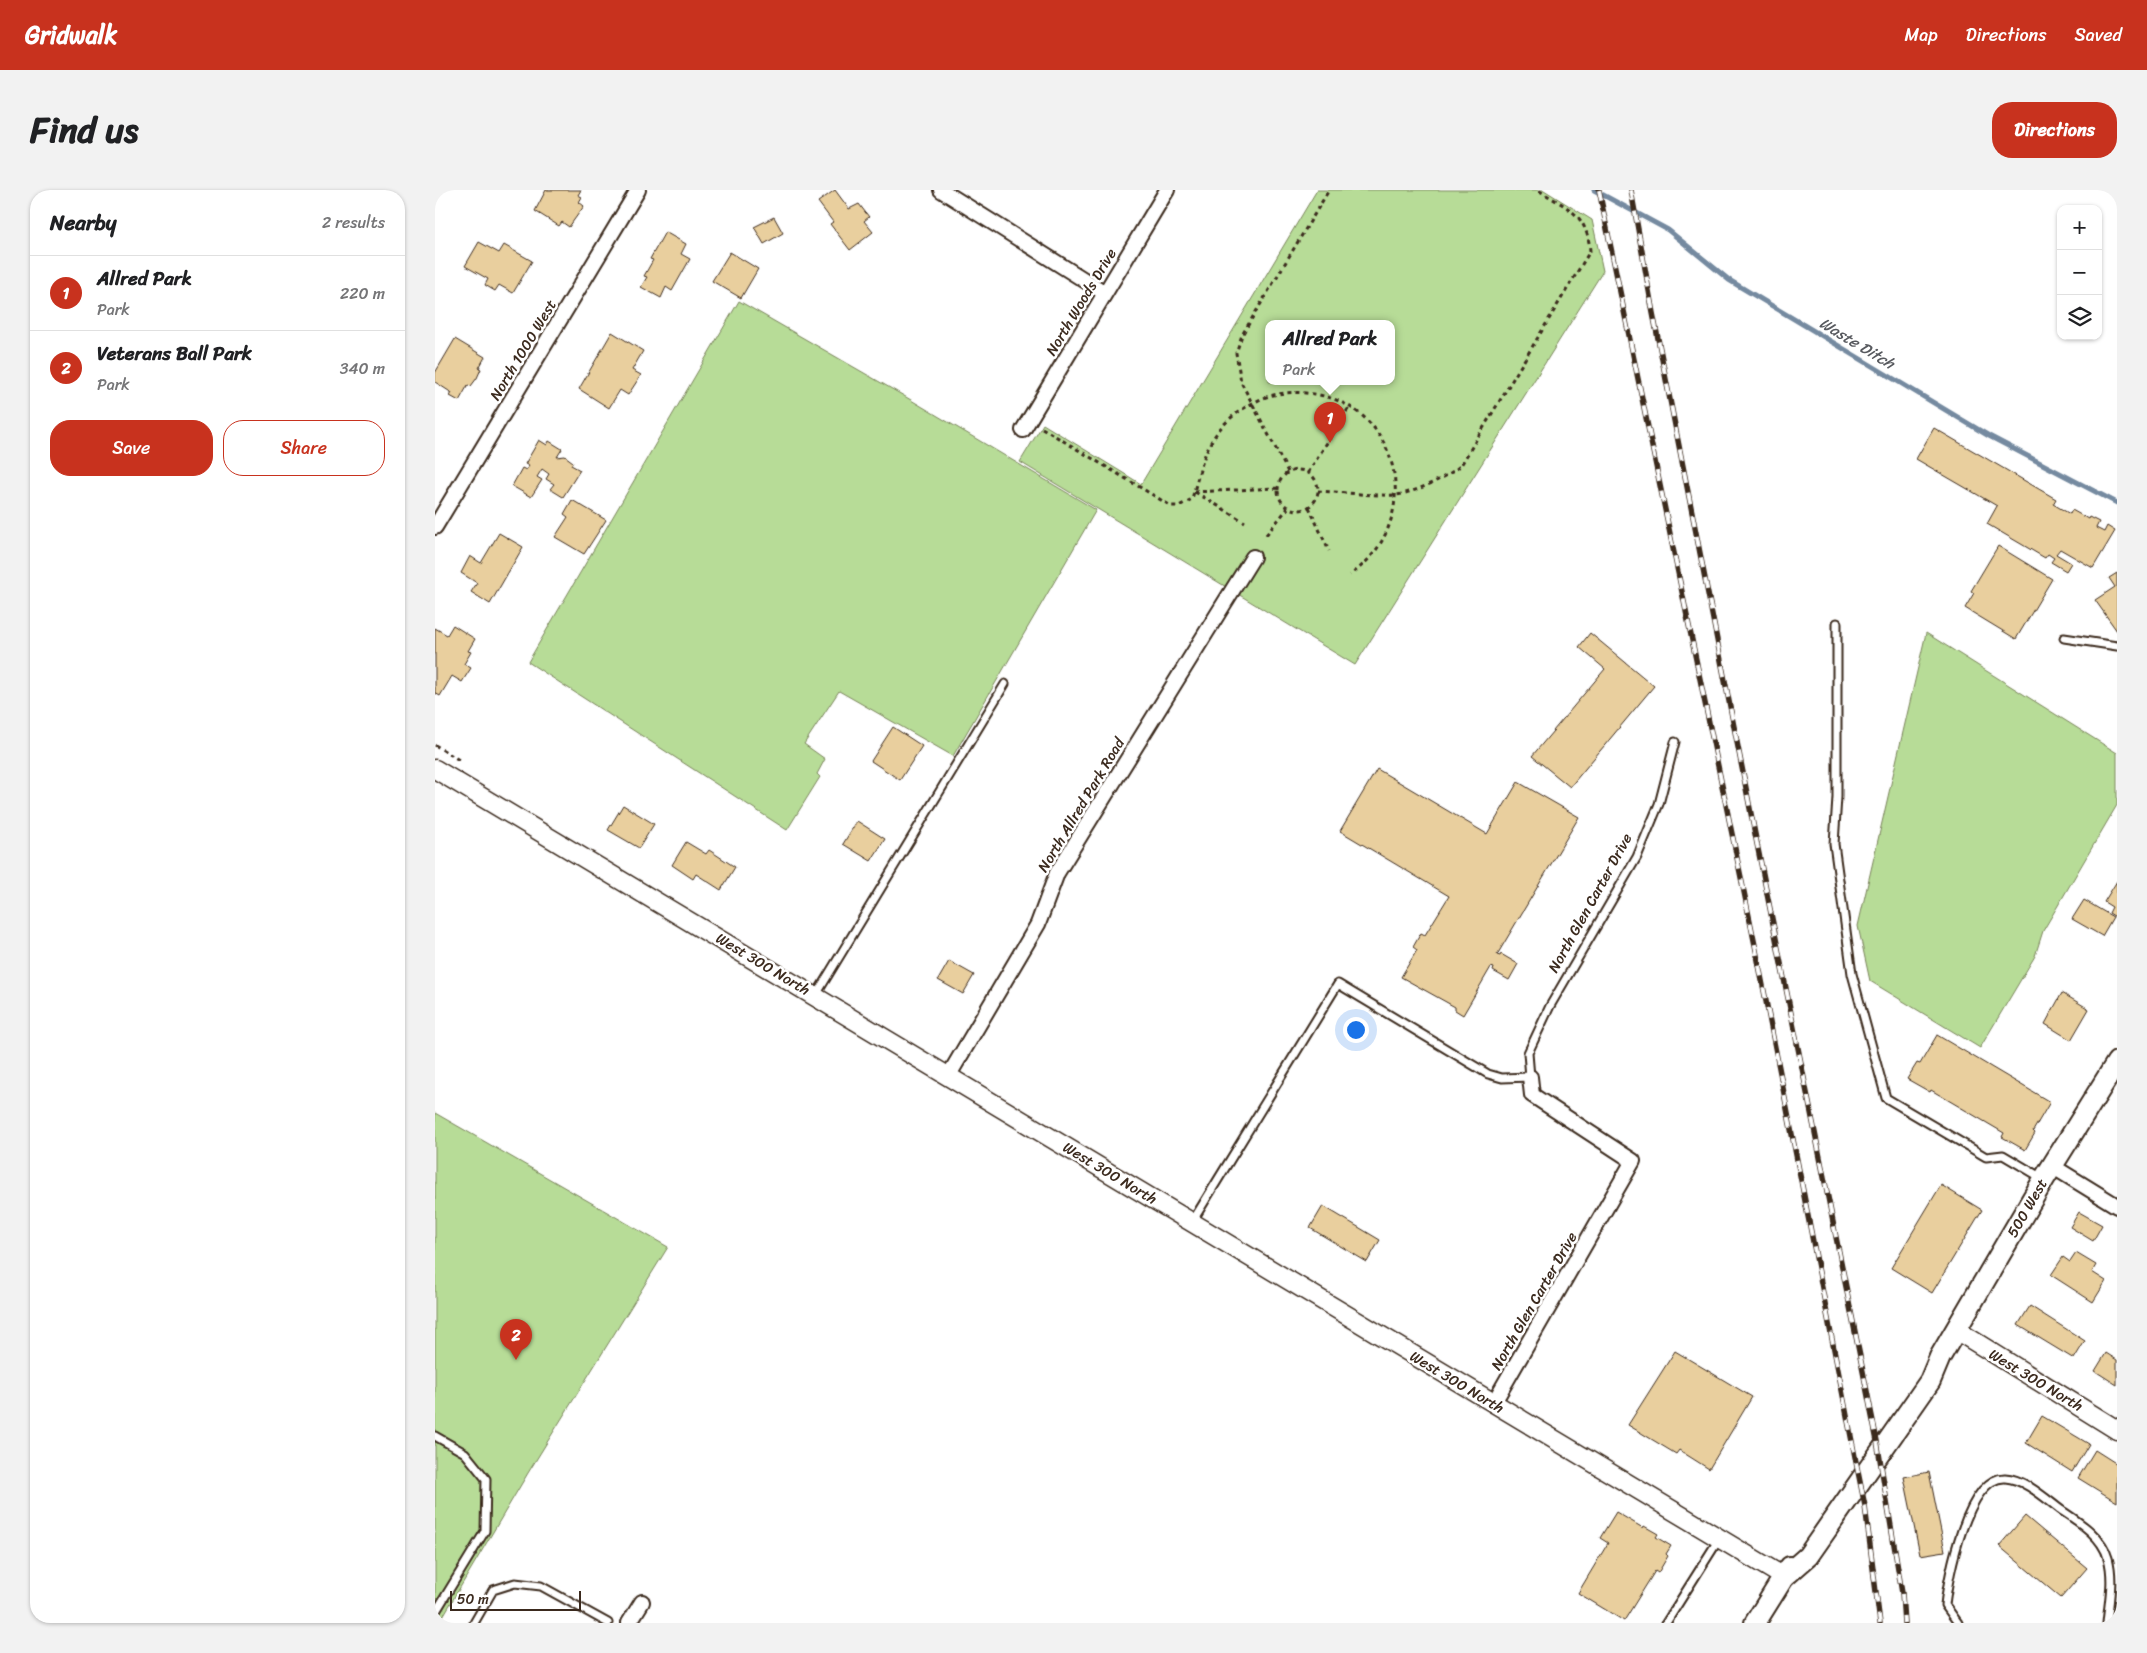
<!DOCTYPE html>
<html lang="en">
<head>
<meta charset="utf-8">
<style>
	body { margin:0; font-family:Sriracha,sans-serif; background:#f2f2f2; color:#202124 }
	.controls { position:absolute; right:15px; top:15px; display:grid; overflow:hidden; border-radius:10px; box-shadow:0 1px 4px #0004 }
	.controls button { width:45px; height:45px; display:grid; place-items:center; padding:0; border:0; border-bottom:1px solid #e0e0e0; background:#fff; color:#202124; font:25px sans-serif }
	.scale { position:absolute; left:15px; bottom:12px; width:131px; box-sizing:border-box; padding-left:5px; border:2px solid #3b2a1e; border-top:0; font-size:14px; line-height:18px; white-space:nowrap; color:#3b2a1e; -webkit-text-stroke:4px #fff; paint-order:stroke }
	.you { position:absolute; left:920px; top:839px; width:18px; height:18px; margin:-12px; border:4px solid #fff; border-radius:50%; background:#1a73e8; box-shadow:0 0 0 8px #1a73e833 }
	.badge { display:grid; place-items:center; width:32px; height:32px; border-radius:50%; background:#c8321e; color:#fff; font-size:16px; font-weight:700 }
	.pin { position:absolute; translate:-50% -41px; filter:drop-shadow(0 1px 2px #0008) }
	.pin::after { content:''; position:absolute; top:26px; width:18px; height:15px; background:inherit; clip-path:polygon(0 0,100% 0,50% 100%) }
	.popup { position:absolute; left:830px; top:130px; width:130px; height:65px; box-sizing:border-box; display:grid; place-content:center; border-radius:10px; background:#fff; filter:drop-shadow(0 1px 4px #0005); font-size:16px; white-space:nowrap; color:#757577 }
	.popup b { font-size:19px; color:#202124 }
	.popup::after { content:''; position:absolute; left:50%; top:100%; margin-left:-10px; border:10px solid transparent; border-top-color:#fff }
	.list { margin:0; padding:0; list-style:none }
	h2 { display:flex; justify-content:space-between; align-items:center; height:65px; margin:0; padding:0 20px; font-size:21px }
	h2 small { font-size:16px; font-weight:400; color:#757577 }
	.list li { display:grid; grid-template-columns:32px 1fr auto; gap:15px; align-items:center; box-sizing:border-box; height:75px; padding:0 20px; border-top:1px solid #e0e0e0 }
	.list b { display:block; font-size:19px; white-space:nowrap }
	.list p { margin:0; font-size:16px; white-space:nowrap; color:#757577 }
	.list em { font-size:16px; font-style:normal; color:#757577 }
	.actions { display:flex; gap:10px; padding:15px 20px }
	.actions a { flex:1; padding:11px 0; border:1px solid #c8321e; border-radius:20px; text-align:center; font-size:18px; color:#c8321e }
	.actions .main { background:#c8321e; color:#fff }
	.icon { flex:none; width:28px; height:28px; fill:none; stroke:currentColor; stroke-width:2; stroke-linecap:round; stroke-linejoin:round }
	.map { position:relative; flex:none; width:1682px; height:1433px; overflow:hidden; border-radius:20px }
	header { display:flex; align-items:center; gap:30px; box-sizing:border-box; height:70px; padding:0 25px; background:#c8321e; color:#fff }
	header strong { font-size:24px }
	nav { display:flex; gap:28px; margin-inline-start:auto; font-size:18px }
	.intro { display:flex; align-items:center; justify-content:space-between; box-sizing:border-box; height:120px; padding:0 30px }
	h1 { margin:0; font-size:35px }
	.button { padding:12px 22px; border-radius:20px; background:#c8321e; color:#fff; font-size:18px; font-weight:700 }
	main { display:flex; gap:30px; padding:0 30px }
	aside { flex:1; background:#fff; border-radius:20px; box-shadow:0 1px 4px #0004 }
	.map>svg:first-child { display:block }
	.green { fill:#b7dc97; stroke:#79835a; fill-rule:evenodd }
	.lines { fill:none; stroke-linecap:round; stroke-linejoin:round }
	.stream { stroke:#748aa0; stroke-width:5 }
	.building { fill:#e9cf9e; stroke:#3b2a1e }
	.service-casing { stroke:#3b2a1e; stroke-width:11 }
	.minor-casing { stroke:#3b2a1e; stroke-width:18 }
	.tertiary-casing { stroke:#3b2a1e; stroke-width:21 }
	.secondary-casing { stroke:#3b2a1e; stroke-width:24 }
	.path { stroke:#3b2a1e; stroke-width:3; stroke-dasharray:4 4; stroke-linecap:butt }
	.service { stroke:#fff; stroke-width:7 }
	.minor { stroke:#fff; stroke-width:14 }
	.tertiary { stroke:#fff; stroke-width:18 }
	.secondary { stroke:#fff; stroke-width:20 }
	.rail-casing { stroke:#3b2a1e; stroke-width:5.5 }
	.rail { stroke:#fff; stroke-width:4; stroke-dasharray:11; stroke-linecap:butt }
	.labels { text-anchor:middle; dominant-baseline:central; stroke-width:5; stroke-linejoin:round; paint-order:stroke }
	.street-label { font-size:15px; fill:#3b2a1e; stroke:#fff }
	.water-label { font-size:16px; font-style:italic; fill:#585a5f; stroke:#fff }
</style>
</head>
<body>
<header>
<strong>Gridwalk</strong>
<nav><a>Map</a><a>Directions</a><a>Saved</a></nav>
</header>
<div class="intro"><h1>Find us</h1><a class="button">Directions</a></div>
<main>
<aside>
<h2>Nearby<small>2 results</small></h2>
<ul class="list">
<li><span class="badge">1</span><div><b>Allred Park</b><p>Park</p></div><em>220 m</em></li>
<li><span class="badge">2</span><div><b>Veterans Ball Park</b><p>Park</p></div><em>340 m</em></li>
</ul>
<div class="actions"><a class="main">Save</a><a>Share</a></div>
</aside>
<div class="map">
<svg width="1682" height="1433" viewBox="0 0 1682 1433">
	<rect width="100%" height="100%" fill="#fff"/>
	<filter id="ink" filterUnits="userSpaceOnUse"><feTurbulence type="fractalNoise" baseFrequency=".02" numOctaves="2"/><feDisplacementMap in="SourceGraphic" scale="10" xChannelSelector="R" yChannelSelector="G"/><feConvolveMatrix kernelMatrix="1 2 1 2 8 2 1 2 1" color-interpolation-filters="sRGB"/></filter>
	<g filter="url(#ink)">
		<path class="green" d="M882 0H1109L1157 30 1168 81 920 475 585 272 608 234 706 294ZM834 134H956V192H834Z
			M304 111 476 210 661 320 518 566 404 501 369 554 390 569 382 584 385 587 352 640 93 472Z
			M1491 443 1682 563V615L1608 741 1600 766 1545 858 1435 791 1423 736Z
			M0 923 233 1057 93 1283 4 1433H0Z"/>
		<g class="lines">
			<path class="stream" d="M1159 0 1233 40 1294 90 1554 246 1682 313"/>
		</g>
		<path class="building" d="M111 0H146L143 5 147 7 144 12 149 16 134 37 127 32 124 36 100 21Z
			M400 0 414 19 424 14 434 27 429 31 438 42 415 60 395 34 398 32 383 12Z
			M339 27 348 43 329 54 319 37Z
			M230 42 251 54 246 64 255 69 237 101 231 97 226 108 206 97 212 87 209 86 218 70 215 69Z
			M44 52 64 63 69 55 97 71 78 103 64 95 60 101 50 95 53 89 30 76Z
			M295 62 323 79 306 108 277 91Z
			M177 142 208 161 197 180 206 185 193 205 185 200 174 218 144 199Z
			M20 149 50 167 44 178 46 179 42 188 36 196 33 195 24 211 15 206 17 203 0 192V183Z
			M1499 238 1621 309 1618 314 1635 324 1637 320 1653 329 1654 327 1664 332 1661 338 1669 342 1672 336 1680 341 1658 378 1625 359 1621 364 1636 373 1631 381 1616 372 1619 368 1613 364 1610 368 1552 334 1562 316 1481 269Z
			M104 250 112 255 114 251 127 259 122 267 130 266 138 272 136 275 145 280 128 307 115 299 119 294 111 289 114 284 107 279 102 287 107 290 96 307 77 296 87 278 91 280 94 276 90 274Z
			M137 310 171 330 149 364 120 347 133 327 129 324Z
			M64 343 88 357 55 414 36 402 42 393 26 383 35 366 46 373Z
			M1563 356 1617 389 1581 449 1530 418 1539 403 1536 401Z
			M1682 383V441L1660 410 1680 397 1674 388Z
			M18 435 40 449 33 461 36 462 29 474 36 478 27 492 17 486 5 506 0 503V438L12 445Z
			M1155 443 1219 496 1135 597 1097 566 1170 479 1144 457Z
			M458 537 487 556 465 590 436 571Z
			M942 579 1052 644 1083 592 1144 627 1062 765 1065 766 1066 764 1083 774 1074 790 1058 781 1059 778 1056 777 1028 825 1020 820V817L966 787 982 760 978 757 986 743 990 745 1014 706 905 641Z
			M188 615 219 634 204 658 173 640Z
			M422 631 450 649 436 671 408 654Z
			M251 652 271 664 274 660 300 677 286 700 261 684 258 689 237 675Z
			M1682 691V728L1674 723 1677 717 1669 712Z
			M1649 710 1678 727 1667 746 1637 729Z
			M514 771 539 785 528 804 503 790Z
			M1627 803 1654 819 1636 850 1610 834Z
			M1502 845 1615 912 1598 941 1600 943 1590 960 1567 947 1569 943 1496 900 1495 902 1472 889 1482 873 1485 874Z
			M1506 995 1547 1020 1497 1103 1456 1078Z
			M888 1016 945 1050 932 1072 875 1038Z
			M1644 1022 1667 1035 1658 1051 1635 1037Z
			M1641 1063 1661 1075 1657 1082 1671 1091 1658 1112 1616 1085 1628 1067 1635 1072Z
			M1595 1116 1650 1151 1639 1169 1583 1135Z
			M1240 1161 1317 1207 1274 1279 1244 1260 1241 1264 1193 1235Z
			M1671 1163 1682 1170V1195L1660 1181Z
			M1607 1226 1654 1254 1637 1282 1591 1253Z
			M1660 1260 1682 1274V1312L1643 1288Z
			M1494 1282 1510 1361 1485 1365 1469 1287Z
			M1181 1322 1208 1338 1209 1336 1223 1344 1221 1347 1236 1356 1231 1364 1233 1366 1223 1383 1220 1381 1189 1431 1143 1403 1173 1353 1165 1348Z
			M1590 1326 1652 1378 1626 1408 1564 1356Z"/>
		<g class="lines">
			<defs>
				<path id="service" d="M1402 433V607L1399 654 1417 784 1451 908 1551 967 1568 965 1607 988
					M1629 448 1682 456
					M381 805 570 494
					M757 1032 903 794 1053 884 1067 888 1095 887 1093 863 1115 816 1202 667 1224 614 1240 552
					M0 1246 30 1263 51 1289 50 1341 0 1423
					M39 1433 58 1400 80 1393 106 1396 173 1433
					M1231 1433 1284 1349
					M1523 1433 1510 1415C1513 1387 1532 1287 1570 1288 1590 1289 1611 1309 1626 1320 1644 1332 1667 1346 1673 1368 1679 1389 1674 1412 1672 1433"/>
				<path id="minor" d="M506 0 670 103
					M588 240 732 0
					M0 337 203 0
					M514 885 603 734 622 683 818 367
					M1617 976 1682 1016
					M1058 1214 1198 971 1097 905 1095 887
					M194 1433 207 1412"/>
				<path id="tertiary" d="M0 579 1349 1387
					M1521 1140 1682 1240"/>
				<path id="secondary" d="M1349 1387 1373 1366 1495 1191 1505 1167 1609 989 1682 872
					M1320 1433 1355 1377"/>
			</defs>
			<use href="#service" class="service-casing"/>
			<use href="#minor" class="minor-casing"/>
			<use href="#tertiary" class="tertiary-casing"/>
			<use href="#secondary" class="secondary-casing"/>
			<path class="path" d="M607 238 736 316H744L757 309C762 291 767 268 776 252 786 234 802 221 820 212 838 202 859 201 879 204 969 218 989 335 915 385
				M843 300a20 20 0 1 1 40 0a20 20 0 1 1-40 0Z
				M853 282 806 192 801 163 807 145 894 0
				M873 283 915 216
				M883 301C908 302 935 306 960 305 977 304 1015 286 1026 275L1155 61C1152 23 1132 18 1103 0
				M759 302 842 298
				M760 302 810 332
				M874 317 894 361
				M831 345 853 318
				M0 555 24 570"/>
			<use href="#service" class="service"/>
			<use href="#minor" class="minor"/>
			<use href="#tertiary" class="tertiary"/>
			<use href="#secondary" class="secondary"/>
			<defs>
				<path id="rail" d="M1164 0 1321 760 1422 1277 1430 1316 1445 1433
					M1196 0 1218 123 1320 644 1442 1251 1467 1403 1469 1433"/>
			</defs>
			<use href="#rail" class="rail-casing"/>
			<use href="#rail" class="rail"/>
		</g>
	</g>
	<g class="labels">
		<g class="street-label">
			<text transform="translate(646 112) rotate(-59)">North Woods Drive</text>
			<text transform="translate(88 160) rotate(-59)">North 1000 West</text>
			<text transform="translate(646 615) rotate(-59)">North Allred Park Road</text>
			<text transform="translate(1155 713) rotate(-61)">North Glen Carter Drive</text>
			<text transform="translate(328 774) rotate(31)">West 300 North</text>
			<text transform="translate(675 983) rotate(31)">West 300 North</text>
			<text transform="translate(1592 1018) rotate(-60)">500 West</text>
			<text transform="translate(1099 1111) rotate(-60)">North Glen Carter Drive</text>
			<text transform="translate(1601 1190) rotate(31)">West 300 North</text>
			<text transform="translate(1022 1192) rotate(31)">West 300 North</text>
		</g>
		<g class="water-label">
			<text transform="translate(1422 153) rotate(31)">Waste Ditch</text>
		</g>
	</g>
</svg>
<div class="controls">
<button>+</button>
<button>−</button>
<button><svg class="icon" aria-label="layers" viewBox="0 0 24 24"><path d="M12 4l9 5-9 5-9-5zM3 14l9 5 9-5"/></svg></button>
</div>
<div class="scale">50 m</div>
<div class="you"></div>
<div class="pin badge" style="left:895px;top:253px">1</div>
<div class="popup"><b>Allred Park</b>Park</div>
<div class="pin badge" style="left:81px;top:1170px">2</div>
</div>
</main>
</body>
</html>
